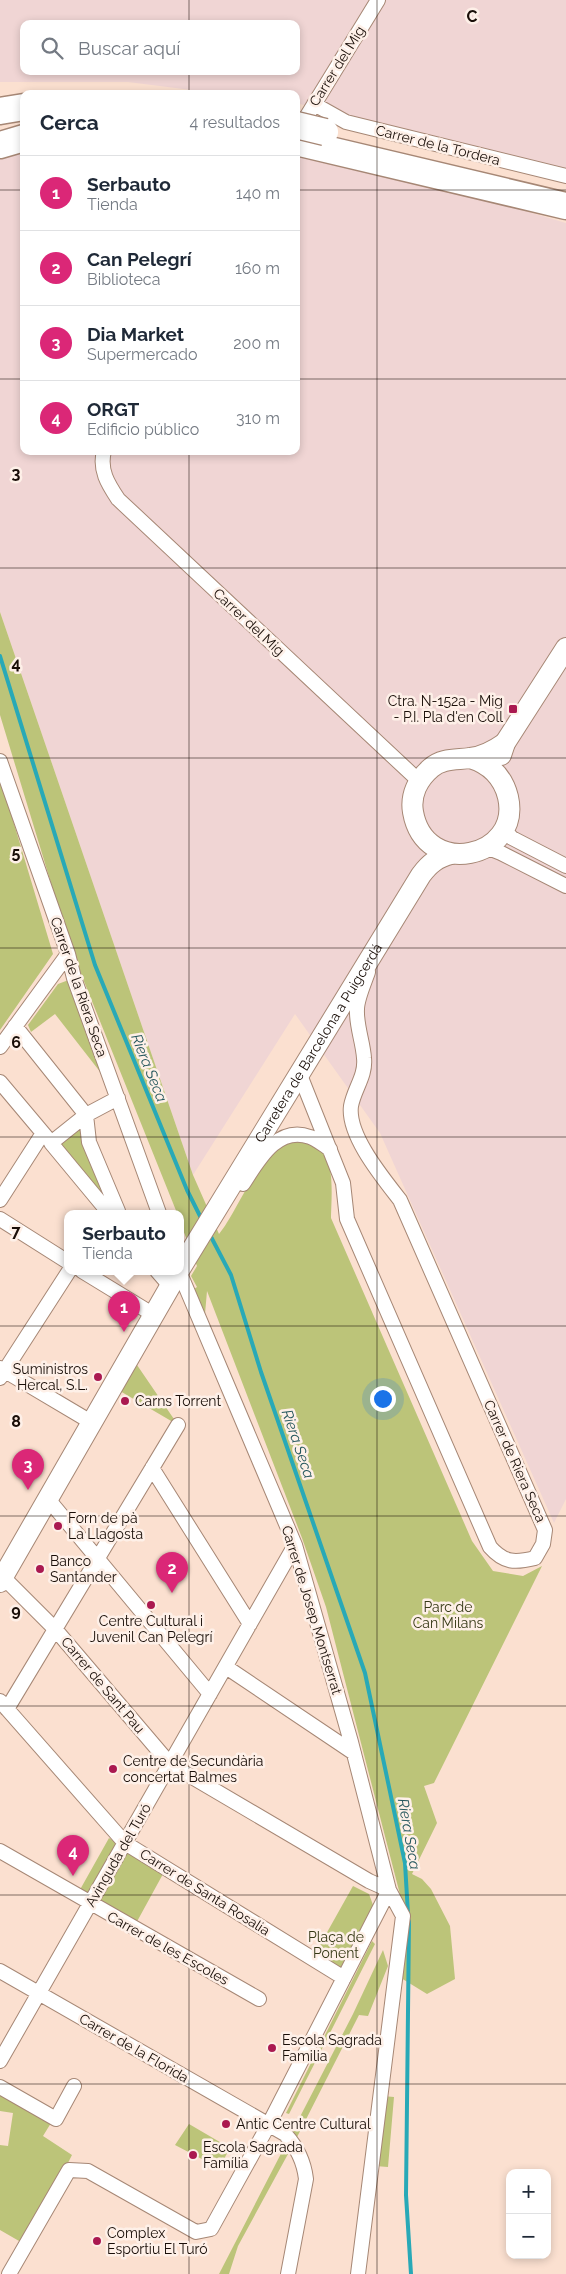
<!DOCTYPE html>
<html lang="es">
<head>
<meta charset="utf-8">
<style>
	body { margin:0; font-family:Raleway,sans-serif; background:#f6f6f7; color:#1f2937 }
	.controls { position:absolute; right:15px; bottom:15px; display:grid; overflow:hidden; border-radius:10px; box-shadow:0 2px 8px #0003 }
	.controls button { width:45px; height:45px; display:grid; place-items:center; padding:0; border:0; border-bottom:1px solid #e0e1e3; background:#fff; color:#1f2937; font:25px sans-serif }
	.you { position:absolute; left:382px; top:1398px; width:18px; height:18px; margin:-12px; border:4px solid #fff; border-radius:50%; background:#1a73e8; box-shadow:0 0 0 8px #1a73e833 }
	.badge { display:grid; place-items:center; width:32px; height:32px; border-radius:50%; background:#db2777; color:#fff; font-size:16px; font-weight:700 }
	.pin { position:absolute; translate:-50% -41px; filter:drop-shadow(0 1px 2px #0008) }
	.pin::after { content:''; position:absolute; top:26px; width:18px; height:15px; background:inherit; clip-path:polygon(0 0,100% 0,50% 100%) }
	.popup { position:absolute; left:64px; top:1210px; width:120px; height:65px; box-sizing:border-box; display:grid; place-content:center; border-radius:10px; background:#fff; filter:drop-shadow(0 1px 4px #0005); font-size:16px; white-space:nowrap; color:#747a83 }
	.popup b { font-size:19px; color:#1f2937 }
	.popup::after { content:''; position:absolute; left:50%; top:100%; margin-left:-10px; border:10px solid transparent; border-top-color:#fff }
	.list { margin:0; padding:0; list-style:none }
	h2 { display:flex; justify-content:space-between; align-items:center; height:65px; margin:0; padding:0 20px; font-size:21px }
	h2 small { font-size:16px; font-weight:400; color:#747a83 }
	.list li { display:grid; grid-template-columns:32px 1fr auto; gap:15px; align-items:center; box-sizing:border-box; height:75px; padding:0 20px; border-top:1px solid #e0e1e3 }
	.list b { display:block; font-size:19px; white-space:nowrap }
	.list p { margin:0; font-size:16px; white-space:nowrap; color:#747a83 }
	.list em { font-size:16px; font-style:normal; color:#747a83 }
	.icon { flex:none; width:28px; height:28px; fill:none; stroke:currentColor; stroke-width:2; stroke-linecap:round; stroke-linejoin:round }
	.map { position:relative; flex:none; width:566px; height:2274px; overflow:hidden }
	.search { position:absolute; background:#fff; box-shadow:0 2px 8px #0003; left:20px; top:20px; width:280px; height:55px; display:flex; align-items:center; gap:12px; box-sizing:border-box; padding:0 18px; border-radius:10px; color:#747a83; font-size:19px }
	.panel { position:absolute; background:#fff; box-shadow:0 2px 8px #0003; left:20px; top:90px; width:280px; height:365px; border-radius:10px }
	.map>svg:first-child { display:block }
	.industrial { fill:#f0d5d4; fill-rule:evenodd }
	.green { fill:#bcc479 }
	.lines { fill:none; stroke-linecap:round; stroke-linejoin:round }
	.stream { stroke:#28a9b7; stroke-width:4 }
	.minor-casing { stroke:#a68775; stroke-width:16 }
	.secondary-casing { stroke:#a68775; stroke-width:22 }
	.motorway-casing { stroke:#a68775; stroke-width:29 }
	.minor { stroke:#fff; stroke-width:14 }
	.secondary { stroke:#fff; stroke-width:20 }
	.motorway { stroke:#fff; stroke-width:26 }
	.motorway-bridge-casing { stroke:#a68775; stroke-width:29; stroke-linecap:butt }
	.motorway-bridge { stroke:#fff; stroke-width:26 }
	.grid { fill:none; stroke:#190e08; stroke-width:1; stroke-opacity:0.55 }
	.poi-dot { fill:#aa1950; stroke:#fef0e8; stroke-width:2 }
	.labels { text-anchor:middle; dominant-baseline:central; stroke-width:5; stroke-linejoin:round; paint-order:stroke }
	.street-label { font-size:14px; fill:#190e08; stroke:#fef0e8 }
	.poi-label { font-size:14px; fill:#190e08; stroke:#fef0e8; text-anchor:start }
	.park-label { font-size:14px; fill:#363916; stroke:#fef0e8 }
	.water-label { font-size:15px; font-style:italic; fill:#25575d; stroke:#fef0e8 }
	.grid-label { font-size:16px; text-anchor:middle; font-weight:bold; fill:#190e08; stroke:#fef0e8; stroke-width:5; stroke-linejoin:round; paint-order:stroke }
</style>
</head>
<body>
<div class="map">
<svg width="566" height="2274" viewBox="0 0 566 2274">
	<rect width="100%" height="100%" fill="#fbe0d0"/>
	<path class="industrial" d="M0 0H566V171L296 103V94H223L128 82H0ZM24 24H296V71H24Z
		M24 149V451H296V150L353 161 566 223V1499L554 1523 380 1133 295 1014 193 1175 0 612V153Z"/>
	<path class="green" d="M0 612 193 1175 219 1234C236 1214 260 1152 283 1144 293 1140 303 1141 313 1144 337 1151 331 1199 331 1218L472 1541 493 1571 523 1576 542 1566 434 1783 424 1786 437 1823 412 1874 422 1879 431 1889 450 1926 455 1979 427 1994 401 1978 405 1914 326 1607 302 1538 207 1291 205 1314 194 1289 197 1287 191 1276 197 1266 180 1222V1213H177L71 949 0 715Z
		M0 777 53 954 0 1030Z
		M74 978 108 1082 55 1014 31 1032 28 1025 58 984Z
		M86 1115 118 1211 51 1143Z
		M137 1365 178 1425 120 1391Z
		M109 1838 163 1874 134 1927 77 1895Z
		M353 1886 369 1894 373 1905 341 1968 316 1952Z
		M372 1941 375 1944 289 2114 286 2113Z
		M383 1950 388 1966 368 2016 359 2015 294 2143 238 2246 229 2274H219L353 2014Z
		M0 2092 51 2123 43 2136 72 2155 26 2245 0 2230V2145L8 2146 13 2113 0 2111Z
		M383 2096 394 2097 388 2167 375 2166Z
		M189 2124 230 2148 219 2168 175 2145Z"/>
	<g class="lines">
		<path class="stream" d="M0 656 95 965 187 1190 202 1220
			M209 1233 231 1275 261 1372 365 1673 405 1863 408 1914
			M409 1921 406 2195 411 2274"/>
		<defs>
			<path id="minor" d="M314 104 346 122 566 176
				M299 129 378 0
				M104 451C99 470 108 484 118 499L419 781
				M0 761 68 954 74 978 159 1213
				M508 819 507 833 512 838 566 866
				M478 852 491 849 501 853 566 886
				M15 1026 86 1115
				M0 1047 68 954
				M300 1075 343 1183 347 1219 490 1547C504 1563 515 1563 535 1558L543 1544 545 1530 400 1200C383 1178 347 1135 351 1106 354 1089 366 1076 364 1058 363 1042 356 1025 357 1009 357 999 365 981 368 972
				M0 1082 48 1139
				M86 1115 89 1142 118 1211 117 1213
				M243 1184C258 1161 277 1125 310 1137 317 1139 324 1146 330 1149
				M0 1200 43 1133
				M109 1213 51 1143 86 1115 118 1098
				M0 1219 68 1262
				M82 1271 154 1315
				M157 1271 170 1286
				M179 1271 295 1545 351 1742 389 1890 403 1916 358 2274
				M0 1368 91 1422
				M0 1378 69 1271
				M152 1468 250 1624
				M48 1499 210 1694
				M0 1574 55 1629 170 1764 369 1881 389 1890 269 2124 211 2229 196 2232 88 2171 69 2170 9 2274
				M226 1667 354 1753
				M0 1701 125 1843 344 1978
				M7 1709 178 1425
				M0 1851 259 1999
				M0 1971 285 2134C297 2147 304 2162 306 2179L288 2274
				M0 2061 295 1545
				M0 2087 56 2119 74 2086"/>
			<g id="secondary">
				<path d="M501 755 505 743 566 648"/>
				<path d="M470 758C490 764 503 777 508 797 522 858 425 880 413 812 410 795 418 779 431 768 442 758 457 760 470 758 483 757 495 750 505 743"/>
				<path id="s1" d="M180 1269 421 875C430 863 437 858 451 854"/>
				<path d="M0 1582 179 1271"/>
			</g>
			<path id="motorway" d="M0 111 24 107
				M296 142 566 206
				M0 145 24 138"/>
		</defs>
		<use href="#minor" class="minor-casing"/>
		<use href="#secondary" class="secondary-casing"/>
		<use href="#motorway" class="motorway-casing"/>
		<use href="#minor" class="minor"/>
		<use href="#secondary" class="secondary"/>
		<use href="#motorway" class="motorway"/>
		<defs>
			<path id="motorway-bridge" d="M296 125 325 132"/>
		</defs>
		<use href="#motorway-bridge" class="motorway-bridge-casing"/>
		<use href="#motorway-bridge" class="motorway-bridge"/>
	</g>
	<path class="grid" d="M189 0V24M377 0V2274M189 71V94M0 190H24M296 190H566M0 379H24M296 379H566M189 451V2274M0 568H566M0 758H566M0 948H566M0 1137H566M0 1326H566M0 1516H566M0 1706H566M0 1895H566M0 2084H566"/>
	<g class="poi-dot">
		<rect x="508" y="704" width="10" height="10" rx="2.5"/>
		<circle cx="98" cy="1377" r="5"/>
		<circle cx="125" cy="1401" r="5"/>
		<circle cx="58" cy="1526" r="5"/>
		<circle cx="40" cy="1569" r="5"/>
		<circle cx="151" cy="1605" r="5"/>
		<circle cx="113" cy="1769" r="5"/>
		<circle cx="272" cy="2048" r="5"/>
		<circle cx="226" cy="2124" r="5"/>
		<circle cx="193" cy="2155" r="5"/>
		<circle cx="97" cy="2241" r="5"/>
	</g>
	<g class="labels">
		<g class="street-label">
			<text transform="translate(337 66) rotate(-58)">Carrer del Mig</text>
			<text transform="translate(438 145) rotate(14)">Carrer de la Tordera</text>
			<text transform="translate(249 622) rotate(43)">Carrer del Mig</text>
			<text transform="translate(79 987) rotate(71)">Carrer de la Riera Seca</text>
			<text stroke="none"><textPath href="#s1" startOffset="265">Carretera de Barcelona a Puigcerdá</textPath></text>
			<text transform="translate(515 1461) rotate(66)">Carrer de Riera Seca</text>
			<text transform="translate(312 1610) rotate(73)">Carrer de Josep Montserrat</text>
			<text transform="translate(103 1685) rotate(50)">Carrer de Sant Pau</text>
			<text transform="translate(118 1855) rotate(-60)">Avinguda del Turó</text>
			<text transform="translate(205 1892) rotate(32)">Carrer de Santa Rosalia</text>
			<text transform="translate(168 1948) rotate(29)">Carrer de les Escoles</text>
			<text transform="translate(134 2048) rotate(30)">Carrer de la Florida</text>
		</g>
		<g class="poi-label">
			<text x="503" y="701" text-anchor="end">Ctra. N-152a - Mig<tspan x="503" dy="16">- P.I. Pla d'en Coll</tspan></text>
			<text x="88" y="1369" text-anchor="end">Suministros<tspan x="88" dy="16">Hercal, S.L.</tspan></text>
			<text x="135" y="1401">Carns Torrent</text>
			<text x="68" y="1518">Forn de pà<tspan x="68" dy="16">La Llagosta</tspan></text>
			<text x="50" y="1561">Banco<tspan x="50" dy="16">Santander</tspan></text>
			<text x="151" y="1621" text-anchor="middle">Centre Cultural i<tspan x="151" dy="16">Juvenil Can Pelegrí</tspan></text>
			<text x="123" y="1761">Centre de Secundària<tspan x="123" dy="16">concertat Balmes</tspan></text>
			<text x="282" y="2040">Escola Sagrada<tspan x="282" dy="16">Familia</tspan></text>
			<text x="236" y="2124">Antic Centre Cultural</text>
			<text x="203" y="2147">Escola Sagrada<tspan x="203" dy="16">Família</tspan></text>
			<text x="107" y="2233">Complex<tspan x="107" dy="16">Esportiu El Turó</tspan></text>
		</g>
		<g class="park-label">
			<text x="448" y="1607">Parc de<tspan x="448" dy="16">Can Milans</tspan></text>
			<text x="336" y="1937">Plaça de<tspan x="336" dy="16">Ponent</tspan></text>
		</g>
		<g class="water-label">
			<text transform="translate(149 1068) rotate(68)">Riera Seca</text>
			<text transform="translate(298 1444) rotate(71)">Riera Seca</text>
			<text transform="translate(409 1834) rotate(80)">Riera Seca</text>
		</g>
	</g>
	<g class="grid-label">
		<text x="472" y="22">C</text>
		<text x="16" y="479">3</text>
		<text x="16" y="669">4</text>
		<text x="16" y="858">5</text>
		<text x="16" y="1048">6</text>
		<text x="16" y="1237">7</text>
		<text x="16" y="1427">8</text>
		<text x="16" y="1616">9</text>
	</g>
</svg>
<div class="controls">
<button>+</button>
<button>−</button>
</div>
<div class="you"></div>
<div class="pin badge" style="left:124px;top:1332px">1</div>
<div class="popup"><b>Serbauto</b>Tienda</div>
<div class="pin badge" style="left:172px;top:1593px">2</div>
<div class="pin badge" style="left:28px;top:1490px">3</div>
<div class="pin badge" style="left:73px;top:1876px">4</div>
<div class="search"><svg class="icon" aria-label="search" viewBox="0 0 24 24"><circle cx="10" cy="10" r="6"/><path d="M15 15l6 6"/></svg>Buscar aquí</div>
<section class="panel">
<h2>Cerca<small>4 resultados</small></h2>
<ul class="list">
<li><span class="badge">1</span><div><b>Serbauto</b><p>Tienda</p></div><em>140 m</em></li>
<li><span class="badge">2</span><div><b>Can Pelegrí</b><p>Biblioteca</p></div><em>160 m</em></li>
<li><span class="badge">3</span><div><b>Dia Market</b><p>Supermercado</p></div><em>200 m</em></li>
<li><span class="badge">4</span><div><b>ORGT</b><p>Edificio público</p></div><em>310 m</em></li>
</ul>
</section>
</div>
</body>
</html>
